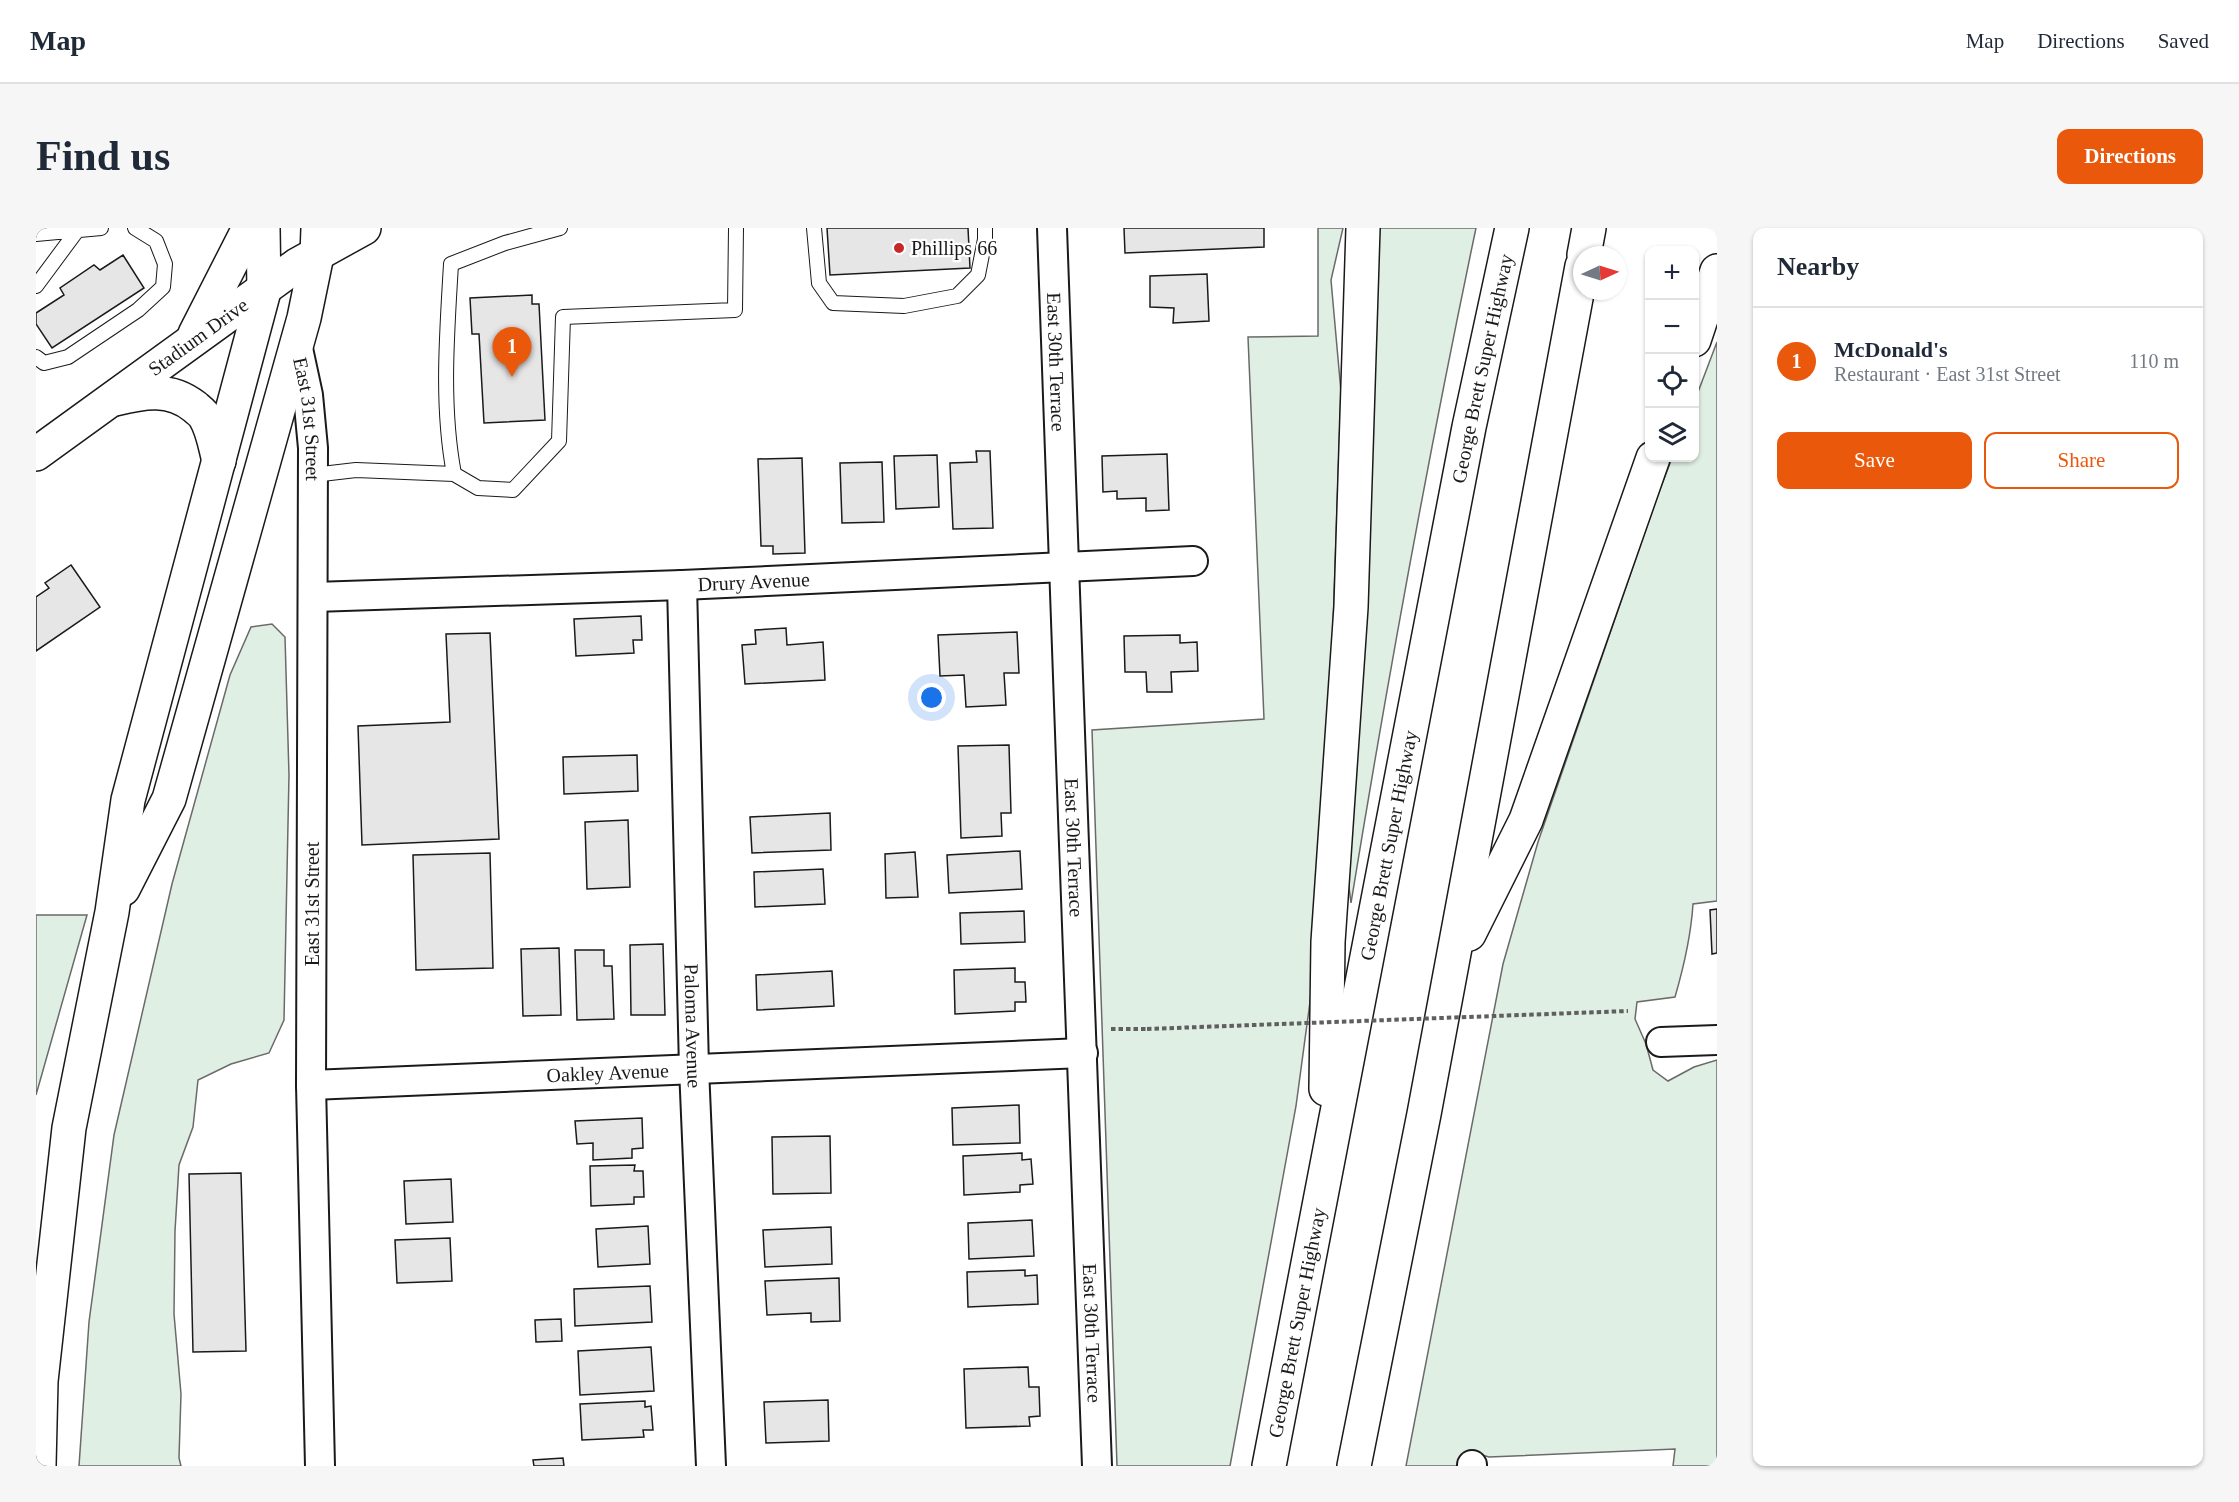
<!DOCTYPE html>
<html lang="en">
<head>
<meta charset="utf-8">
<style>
	body { margin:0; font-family:"Times New Roman",serif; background:#f6f6f7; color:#1f2937 }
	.controls { position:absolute; right:18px; top:18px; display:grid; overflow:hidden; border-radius:12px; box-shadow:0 2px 4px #0004 }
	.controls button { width:54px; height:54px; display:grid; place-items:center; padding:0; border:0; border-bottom:2px solid #e0e1e3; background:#fff; color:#1f2937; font:30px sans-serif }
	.compass { position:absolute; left:1537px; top:18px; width:54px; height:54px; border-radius:50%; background:#fff; box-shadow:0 2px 4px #0004; rotate:86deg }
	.you { position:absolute; left:896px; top:470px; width:21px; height:21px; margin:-15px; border:4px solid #fff; border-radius:50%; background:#1a73e8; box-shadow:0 0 0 9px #1a73e833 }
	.badge { display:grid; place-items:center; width:39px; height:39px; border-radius:50%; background:#ea580c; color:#fff; font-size:20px; font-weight:700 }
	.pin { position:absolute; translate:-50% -50px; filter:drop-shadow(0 2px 3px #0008) }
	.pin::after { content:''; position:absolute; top:32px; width:21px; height:18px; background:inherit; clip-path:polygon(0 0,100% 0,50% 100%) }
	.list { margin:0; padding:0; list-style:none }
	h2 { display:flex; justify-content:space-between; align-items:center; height:78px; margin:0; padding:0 24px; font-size:26px }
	h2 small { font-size:20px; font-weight:400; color:#747a83 }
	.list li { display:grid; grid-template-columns:39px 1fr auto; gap:18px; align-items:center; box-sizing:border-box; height:108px; padding:0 24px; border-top:2px solid #e0e1e3 }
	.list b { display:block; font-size:22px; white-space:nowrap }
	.list p { margin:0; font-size:20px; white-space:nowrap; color:#747a83 }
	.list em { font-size:20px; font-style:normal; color:#747a83 }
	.actions { display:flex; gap:12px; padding:18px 24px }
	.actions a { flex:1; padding:14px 0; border:2px solid #ea580c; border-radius:12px; text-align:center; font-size:21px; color:#ea580c }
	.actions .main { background:#ea580c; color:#fff }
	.icon { flex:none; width:33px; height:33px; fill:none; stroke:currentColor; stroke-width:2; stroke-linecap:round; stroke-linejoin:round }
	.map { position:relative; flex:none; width:1681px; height:1238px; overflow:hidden; border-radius:12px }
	header { display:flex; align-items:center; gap:36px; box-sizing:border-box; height:84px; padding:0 30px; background:#fff; border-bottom:2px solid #e0e1e3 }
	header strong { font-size:28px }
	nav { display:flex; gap:33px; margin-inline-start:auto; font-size:21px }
	.intro { display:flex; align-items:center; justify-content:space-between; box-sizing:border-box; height:144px; padding:0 36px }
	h1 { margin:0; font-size:42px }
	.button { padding:15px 27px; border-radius:12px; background:#ea580c; color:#fff; font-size:21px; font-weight:700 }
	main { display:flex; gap:36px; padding:0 36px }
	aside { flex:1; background:#fff; border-radius:12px; box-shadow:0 2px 4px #0004 }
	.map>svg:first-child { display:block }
	.green { fill:#e0efe3; stroke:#6a6a6a; stroke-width:1.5 }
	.building { fill:#e6e6e6; stroke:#1a1a1a; stroke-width:1.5 }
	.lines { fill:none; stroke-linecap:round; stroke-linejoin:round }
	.service-casing { stroke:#1a1a1a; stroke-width:16 }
	.minor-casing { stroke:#1a1a1a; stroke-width:32 }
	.secondary-casing { stroke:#1a1a1a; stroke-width:36 }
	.motorway-casing { stroke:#1a1a1a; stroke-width:36 }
	.path { stroke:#5f5f5f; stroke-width:4; stroke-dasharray:4.5 3; stroke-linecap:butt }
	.service { stroke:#fff; stroke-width:14 }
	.minor { stroke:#fff; stroke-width:28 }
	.secondary { stroke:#fff; stroke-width:33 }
	.motorway { stroke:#fff; stroke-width:33 }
	.path-bridge { stroke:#5f5f5f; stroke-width:4; stroke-dasharray:4.5 3; stroke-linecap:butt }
	.poi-dot { fill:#c62828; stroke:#fff; stroke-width:2 }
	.labels { text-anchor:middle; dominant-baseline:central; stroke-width:4.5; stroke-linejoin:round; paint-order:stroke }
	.poi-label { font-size:20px; fill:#1a1a1a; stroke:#fff; text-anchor:start }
	.street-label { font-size:20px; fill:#1a1a1a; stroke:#fff }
</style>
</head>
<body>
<header>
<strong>Map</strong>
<nav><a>Map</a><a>Directions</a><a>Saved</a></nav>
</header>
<div class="intro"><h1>Find us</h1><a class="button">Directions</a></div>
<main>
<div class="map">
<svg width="1681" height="1238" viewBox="0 0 1681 1238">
	<rect width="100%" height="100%" fill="#fff"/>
	<path class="green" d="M1282 0H1307L1295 52 1305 164 1293 515 1281 722 1260 878 1194 1238H1081L1056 502 1228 491 1212 109 1282 108Z
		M1341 0H1440C1393 224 1352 449 1315 675L1311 643Z
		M1681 114V673L1657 676C1655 708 1648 738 1639 769L1601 774 1599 791 1610 816 1617 842 1632 853 1658 839 1681 832V1238H1637L1639 1221 1453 1229 1432 1223V1238H1370L1467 736 1502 614 1621 269 1636 230H1658L1659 172Z
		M236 396 249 409 253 547 248 792 233 825 195 836 162 852 157 899 143 937 139 1003 138 1086 145 1166 143 1230 145 1238H43L53 1094 78 907 136 656 194 447 215 399Z
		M0 687H51L0 867Z"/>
	<path class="building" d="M791 0H932L934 40 794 47Z
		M1088 0H1228V19L1089 25Z
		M87 27 108 60 16 120 0 96V85L28 67 24 60 58 37 64 42Z
		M1171 46 1173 93 1137 95 1138 80 1114 79V48Z
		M496 67V76H503L509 192 448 195 443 106H436L434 70Z
		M940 223H954L957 300 917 301 914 235 941 234Z
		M1131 226 1133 282 1110 283V270L1081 271V263L1067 264 1066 228Z
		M901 227 903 279 860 281 858 228Z
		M766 230 769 325 737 326V318H725L722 231Z
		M846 234 848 294 806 295 804 235Z
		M35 337 64 379 0 423V369L13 360 9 355Z
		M605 388 606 412H597L598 425 540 428 538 391Z
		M750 400 751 417 787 414 789 452 709 456 706 417 720 416 719 402Z
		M981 404 983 445H968L970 477 930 479 928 447 904 448 902 407Z
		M454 405 463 611 326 617 322 498 414 494 410 406Z
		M1144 407V415L1161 414 1162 443 1135 444 1136 464H1111L1110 444H1089L1088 408Z
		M973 517 975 585H965L966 608 925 610 922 518Z
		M601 527 602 563 528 566 527 529Z
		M794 585 795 622 716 625 714 589Z
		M592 592 594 659 551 661 549 594Z
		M984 623 986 661 913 665 911 627Z
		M879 624 882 669 850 670 849 626Z
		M454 625 457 740 380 742 377 627Z
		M787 641 789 676 719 679 718 644Z
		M1681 681V725L1676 726 1674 682Z
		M988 683 989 714 925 716 924 685Z
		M627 716 629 787H595L594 717Z
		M523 720 525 787 487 788 485 721Z
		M539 722H568V738H576L578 791 541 792Z
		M979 740V754H989L990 774H979V783L919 786 918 742Z
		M796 743 798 778 721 782 720 747Z
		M983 877 984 915 917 917 916 880Z
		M606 890 607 920 596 921V930L557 932V915L541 916 539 893Z
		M794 908 795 965 737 966 736 909Z
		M986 925V932L995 931 997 956 984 957V964L928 967 927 928Z
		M599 937 598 943H607L608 969H598V976L555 978 554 938Z
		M205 945 210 1123 157 1124 153 946Z
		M415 951 417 994 370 996 368 953Z
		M996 992 998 1028 933 1031 932 995Z
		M612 998 614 1036 562 1039 560 1001Z
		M795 999 796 1036 729 1039 727 1002Z
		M414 1010 416 1053 361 1055 359 1012Z
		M989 1042V1048L1001 1047 1002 1076 932 1079 931 1044Z
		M803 1050 804 1093 775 1094V1085L731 1087 729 1053Z
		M614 1058 616 1094 539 1098 538 1061Z
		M525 1091 526 1113 500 1114 499 1092Z
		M615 1119 618 1163 544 1167 542 1123Z
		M992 1139 993 1159H1003L1004 1188 993 1189 994 1198 930 1200 928 1141Z
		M792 1172 793 1213 730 1215 728 1174Z
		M609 1173V1179L615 1178 617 1202H607L608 1209 546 1212 544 1176Z
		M527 1230 528 1238H498L497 1232Z"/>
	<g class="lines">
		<defs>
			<path id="service" d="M524 0 469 15 415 36C411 105 405 177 418 246L442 260 477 262 523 213 527 89 699 82 700 0
				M778 0 783 55 797 75 868 78 921 68 942 47 949 11V0
				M0 6 65 0
				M0 58 40 4
				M0 129 8 135 32 129 102 82 127 59 129 36 120 13 99 0
				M277 247 320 242 418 246"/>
			<g id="minor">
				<path id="s1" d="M1016 0C1029 413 1047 825 1061 1238"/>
				<path id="s2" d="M261 116 272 167 277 220 275 857 284 1238"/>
				<path id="s3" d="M646 357 658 840 675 1238"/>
				<path id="s4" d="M278 369 646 357 1157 333"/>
				<path d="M1625 814 1681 812"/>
				<path id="s5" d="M275 857 1047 825"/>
				<path d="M1436 1237V1238"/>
			</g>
			<g id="secondary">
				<path d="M159 106 213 0"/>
				<path d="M79 171C108 164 134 159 159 179 162 182 167 185 169 189 177 202 179 218 183 233"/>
				<path id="s6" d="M0 226 261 37 328 0"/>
				<path d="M87 661 133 571 268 90 281 27 282 0"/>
				<path d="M3 1238 5 1153 33 900 76 684 92 572 228 63 227 0"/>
			</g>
			<g id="motorway">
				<path d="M1548 27 1553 0"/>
				<path d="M1658 112 1681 43"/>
				<path d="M1433 706 1490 592 1617 230"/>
				<path d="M1290 861 1292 714 1315 379 1327 0"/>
				<path id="s7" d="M1233 1238 1433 199 1476 0"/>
				<path d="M1318 1238 1388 886 1546 38"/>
			</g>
		</defs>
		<use href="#service" class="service-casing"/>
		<use href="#minor" class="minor-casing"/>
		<use href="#secondary" class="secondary-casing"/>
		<use href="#motorway" class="motorway-casing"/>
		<path class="path" d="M1075 801H1111"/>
		<use href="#service" class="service"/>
		<use href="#minor" class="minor"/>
		<use href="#secondary" class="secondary"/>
		<use href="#motorway" class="motorway"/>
		<path class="path-bridge" d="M1111 801 1592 783"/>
	</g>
	<circle class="poi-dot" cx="863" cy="20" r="6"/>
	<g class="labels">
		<g class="poi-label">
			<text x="875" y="20">Phillips 66</text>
		</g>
		<g class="street-label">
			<text stroke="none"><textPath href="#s6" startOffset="200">Stadium Drive</textPath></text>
			<text stroke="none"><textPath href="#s1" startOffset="134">East 30th Terrace</textPath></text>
			<text stroke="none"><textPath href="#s7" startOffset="1118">George Brett Super Highway</textPath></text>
			<text stroke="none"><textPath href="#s2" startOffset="76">East 31st Street</textPath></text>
			<text stroke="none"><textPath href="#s4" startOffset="440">Drury Avenue</textPath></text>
			<text stroke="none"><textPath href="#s1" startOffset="620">East 30th Terrace</textPath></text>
			<text stroke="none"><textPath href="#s7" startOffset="632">George Brett Super Highway</textPath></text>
			<text transform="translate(276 676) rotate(-90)">East 31st Street</text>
			<text stroke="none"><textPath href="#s3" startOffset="441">Paloma Avenue</textPath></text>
			<text stroke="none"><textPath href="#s5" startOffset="297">Oakley Avenue</textPath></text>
			<text stroke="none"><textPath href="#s7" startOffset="146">George Brett Super Highway</textPath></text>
			<text stroke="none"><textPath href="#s1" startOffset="1106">East 30th Terrace</textPath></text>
		</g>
	</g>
</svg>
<div class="controls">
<button>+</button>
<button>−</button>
<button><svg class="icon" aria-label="locate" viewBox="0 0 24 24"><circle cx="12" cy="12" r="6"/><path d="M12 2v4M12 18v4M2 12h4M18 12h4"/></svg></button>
<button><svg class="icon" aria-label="layers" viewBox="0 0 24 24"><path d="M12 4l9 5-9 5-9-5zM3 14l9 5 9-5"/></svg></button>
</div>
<svg class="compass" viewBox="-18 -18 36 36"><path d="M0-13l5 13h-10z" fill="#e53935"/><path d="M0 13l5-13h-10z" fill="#747a83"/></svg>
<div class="you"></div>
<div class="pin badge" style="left:476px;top:149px">1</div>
</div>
<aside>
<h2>Nearby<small></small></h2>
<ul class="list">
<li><span class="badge">1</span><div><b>McDonald's</b><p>Restaurant · East 31st Street</p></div><em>110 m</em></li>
</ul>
<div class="actions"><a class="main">Save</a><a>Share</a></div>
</aside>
</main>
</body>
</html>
